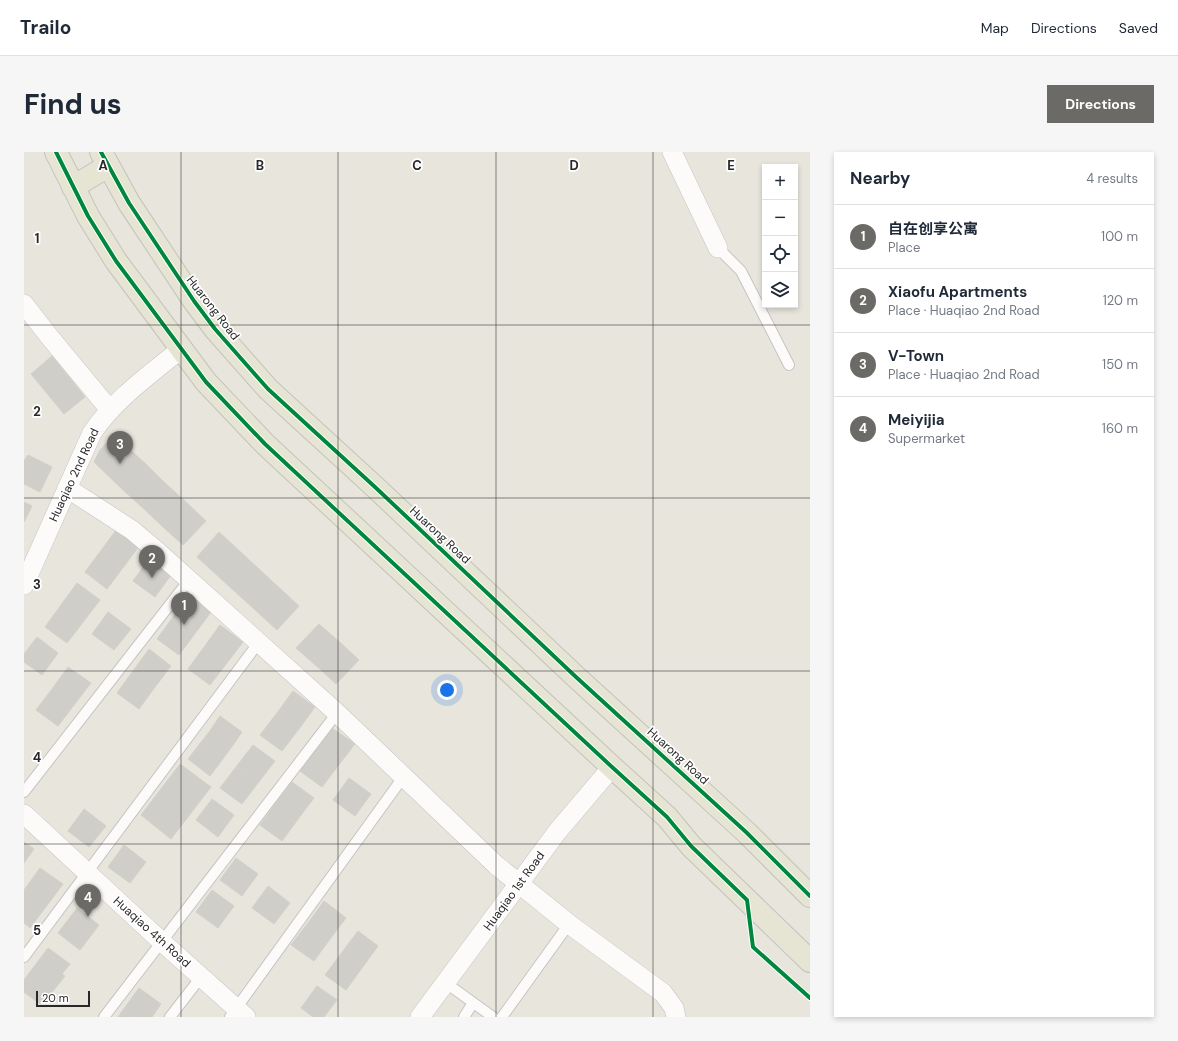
<!DOCTYPE html>
<html lang="en">
<head>
<meta charset="utf-8">
<style>
	body { margin:0; font-family:"DM Sans","Noto Sans SC",sans-serif; background:#f6f6f7; color:#1f2937 }
	.controls { position:absolute; right:12px; top:12px; display:grid; overflow:hidden; border-radius:0px; box-shadow:0 2px 6px #0003 }
	.controls button { width:36px; height:36px; display:grid; place-items:center; padding:0; border:0; border-bottom:1px solid #e0e1e3; background:#fff; color:#1f2937; font:20px sans-serif }
	.scale { position:absolute; left:12px; bottom:10px; width:54px; box-sizing:border-box; padding-left:4px; border:2px solid #282828; border-top:0; font-size:11px; line-height:14px; white-space:nowrap; color:#282828; -webkit-text-stroke:3px #fff; paint-order:stroke }
	.you { position:absolute; left:423px; top:538px; width:14px; height:14px; margin:-10px; border:3px solid #fff; border-radius:50%; background:#1a73e8; box-shadow:0 0 0 6px #1a73e833 }
	.badge { display:grid; place-items:center; width:26px; height:26px; border-radius:50%; background:#6b6a67; color:#fff; font-size:13px; font-weight:700 }
	.pin { position:absolute; translate:-50% -33px; filter:drop-shadow(0 1px 2px #0008) }
	.pin::after { content:''; position:absolute; top:21px; width:14px; height:12px; background:inherit; clip-path:polygon(0 0,100% 0,50% 100%) }
	.list { margin:0; padding:0; list-style:none }
	h2 { display:flex; justify-content:space-between; align-items:center; height:52px; margin:0; padding:0 16px; font-size:17px }
	h2 small { font-size:13px; font-weight:400; color:#747a83 }
	.list li { display:grid; grid-template-columns:26px 1fr auto; gap:12px; align-items:center; box-sizing:border-box; height:64px; padding:0 16px; border-top:1px solid #e0e1e3 }
	.list b { display:block; font-size:15px; white-space:nowrap }
	.list p { margin:0; font-size:13px; white-space:nowrap; color:#747a83 }
	.list em { font-size:13px; font-style:normal; color:#747a83 }
	.icon { flex:none; width:22px; height:22px; fill:none; stroke:currentColor; stroke-width:2; stroke-linecap:round; stroke-linejoin:round }
	.map { position:relative; flex:none; width:786px; height:865px; overflow:hidden; border-radius:0px }
	header { display:flex; align-items:center; gap:24px; box-sizing:border-box; height:56px; padding:0 20px; background:#fff; border-bottom:1px solid #e0e1e3 }
	header strong { font-size:19px }
	nav { display:flex; gap:22px; margin-inline-start:auto; font-size:14px }
	.intro { display:flex; align-items:center; justify-content:space-between; box-sizing:border-box; height:96px; padding:0 24px }
	h1 { margin:0; font-size:28px }
	.button { padding:10px 18px; border-radius:0px; background:#6b6a67; color:#fff; font-size:14px; font-weight:700 }
	main { display:flex; gap:24px; padding:0 24px }
	aside { flex:1; background:#fff; border-radius:0px; box-shadow:0 2px 6px #0003 }
	.map>svg:first-child { display:block }
	.building { fill:#d0cec9; stroke:#d3d0ca }
	.lines { fill:none; stroke-linecap:round; stroke-linejoin:round }
	.lane-casing { stroke:#c5c4c3; stroke-width:12 }
	.street-casing { stroke:#c5c4c3; stroke-width:20 }
	.primary-casing { stroke:#c4c2c0; stroke-width:24 }
	.lane { stroke:#fcfbfa; stroke-width:10 }
	.street { stroke:#fcfbfa; stroke-width:19 }
	.primary { stroke:#e6e4d2; stroke-width:22 }
	.cycleway-casing { stroke:#fff; stroke-width:6 }
	.cycleway { stroke:#00873e; stroke-width:4 }
	.grid { fill:none; stroke:#282828; stroke-width:1; stroke-opacity:0.55 }
	.labels { text-anchor:middle; dominant-baseline:central; stroke-width:3.5; stroke-linejoin:round; paint-order:stroke }
	.street-label { font-size:12px; fill:#282828; stroke:#fff }
	.grid-label { font-size:13px; text-anchor:middle; font-weight:bold; fill:#282828; stroke:#fff; stroke-width:3.5; stroke-linejoin:round; paint-order:stroke }
</style>
</head>
<body>
<header>
<strong>Trailo</strong>
<nav><a>Map</a><a>Directions</a><a>Saved</a></nav>
</header>
<div class="intro"><h1>Find us</h1><a class="button">Directions</a></div>
<main>
<div class="map">
<svg width="786" height="865" viewBox="0 0 786 865">
	<rect width="100%" height="100%" fill="#e8e5dd"/>
	<path class="building" d="M28 204 61 245 40 262 7 222Z
		M90 283 123 313 99 338 70 310 76 298Z
		M4 303 28 315 16 340 0 332V309Z
		M123 313 142 332 119 356 99 338Z
		M142 332 162 350 139 375 119 356Z
		M0 350 8 354 0 370Z
		M162 350 182 369 159 393 139 375Z
		M93 377 116 393 83 437 61 420Z
		M195 380 275 454 253 478 173 405Z
		M125 407 147 423 131 445 109 429Z
		M53 431 76 448 43 491 21 475Z
		M165 443 187 460 155 503 133 487Z
		M84 460 107 477 90 498 68 482Z
		M295 472 320 494 297 518 272 496Z
		M196 473 219 490 186 533 164 517Z
		M13 485 34 501 18 523 0 510V502Z
		M320 494 335 508 312 532 297 518Z
		M125 497 147 514 131 535 109 519Z
		M44 515 67 531 50 553 28 537Z
		M109 519 131 535 115 557 93 541Z
		M28 537 50 553 34 574 12 558Z
		M269 539 291 555 275 577 253 561Z
		M253 561 275 577 258 599 236 583Z
		M196 564 218 580 207 596 185 580Z
		M308 576 331 592 314 614 292 597Z
		M185 580 207 596 186 624 164 607Z
		M229 593 251 609 234 631 212 615Z
		M292 597 314 614 298 635 276 619Z
		M156 612 187 635 147 687 117 663Z
		M212 615 234 631 218 652 196 636Z
		M325 626 347 642 331 664 309 648Z
		M268 630 290 646 280 659 258 643Z
		M258 643 280 659 258 689 236 673Z
		M188 647 210 663 194 685 172 668Z
		M60 657 82 674 65 695 44 679Z
		M0 690 10 697 0 711Z
		M100 693 122 710 106 731 84 715Z
		M212 706 234 722 218 744 196 728Z
		M16 716 39 732 6 776 0 771V738Z
		M244 734 266 751 250 772 228 756Z
		M188 738 210 754 194 776 172 760Z
		M300 749 322 766 306 787 284 771Z
		M53 756 75 773 56 798 34 781Z
		M284 771 306 787 290 809 267 793Z
		M334 779 354 794 322 838 301 823Z
		M24 796 46 812 38 822 41 824 25 844 23 843 16 852 0 840V828Z
		M293 834 313 848 300 865H289L277 856Z
		M115 836 137 852 128 865H108L99 858Z
		M99 858 108 865H94Z"/>
	<g class="lines">
		<defs>
			<path id="lane" d="M694 96 717 119 765 213
				M0 640 165 428
				M0 805 235 490
				M422 831 469 865
				M80 865 313 561
				M146 865 177 825
				M206 865 380 624
				M440 865 449 851
				M478 865 545 772"/>
			<path id="street" d="M648 0 694 96
				M0 152 24 183 86 258
				M43 336 108 378 134 400 313 561 472 713 545 772 639 841 650 856 652 865
				M0 433 68 281C90 248 125 223 157 197
				M0 662 138 790 222 865
				M396 865 533 680 588 615"/>
			<path id="primary" d="M32 0 64 64 92 109 182 230 241 292 588 615 643 665 667 694 786 809
				M77 0 105 51 170 149 191 177 244 237 351 335 552 525 722 680 786 744
				M49 35 84 14"/>
		</defs>
		<use href="#lane" class="lane-casing"/>
		<use href="#street" class="street-casing"/>
		<use href="#primary" class="primary-casing"/>
		<use href="#lane" class="lane"/>
		<use href="#street" class="street"/>
		<use href="#primary" class="primary"/>
		<defs>
			<path id="cycleway" d="M32 0 64 64 92 109 182 230 241 292 588 615 643 665 667 694 723 748 729 795 786 846
				M77 0 105 51 170 149 191 177 244 237 351 335 552 525 722 680 786 744"/>
		</defs>
		<use href="#cycleway" class="cycleway-casing"/>
		<use href="#cycleway" class="cycleway"/>
	</g>
	<path class="grid" d="M157 0V865M314 0V865M472 0V865M629 0V865M0 173H786M0 346H786M0 519H786M0 692H786"/>
	<g class="labels">
		<g class="street-label">
			<text transform="translate(189 156) rotate(52)">Huarong Road</text>
			<text transform="translate(50 323) rotate(-65)">Huaqiao 2nd Road</text>
			<text transform="translate(416 383) rotate(43)">Huarong Road</text>
			<text transform="translate(654 604) rotate(42)">Huarong Road</text>
			<text transform="translate(490 739) rotate(-54)">Huaqiao 1st Road</text>
			<text transform="translate(128 780) rotate(42)">Huaqiao 4th Road</text>
		</g>
	</g>
	<g class="grid-label">
		<text x="79" y="18">A</text>
		<text x="236" y="18">B</text>
		<text x="393" y="18">C</text>
		<text x="550" y="18">D</text>
		<text x="707" y="18">E</text>
		<text x="13" y="91">1</text>
		<text x="13" y="264">2</text>
		<text x="13" y="437">3</text>
		<text x="13" y="610">4</text>
		<text x="13" y="783">5</text>
	</g>
</svg>
<div class="controls">
<button>+</button>
<button>−</button>
<button><svg class="icon" aria-label="locate" viewBox="0 0 24 24"><circle cx="12" cy="12" r="6"/><path d="M12 2v4M12 18v4M2 12h4M18 12h4"/></svg></button>
<button><svg class="icon" aria-label="layers" viewBox="0 0 24 24"><path d="M12 4l9 5-9 5-9-5zM3 14l9 5 9-5"/></svg></button>
</div>
<div class="scale">20 m</div>
<div class="you"></div>
<div class="pin badge" style="left:160px;top:473px">1</div>
<div class="pin badge" style="left:128px;top:426px">2</div>
<div class="pin badge" style="left:96px;top:312px">3</div>
<div class="pin badge" style="left:64px;top:765px">4</div>
</div>
<aside>
<h2>Nearby<small>4 results</small></h2>
<ul class="list">
<li><span class="badge">1</span><div><b>自在创享公寓</b><p>Place</p></div><em>100 m</em></li>
<li><span class="badge">2</span><div><b>Xiaofu Apartments</b><p>Place · Huaqiao 2nd Road</p></div><em>120 m</em></li>
<li><span class="badge">3</span><div><b>V-Town</b><p>Place · Huaqiao 2nd Road</p></div><em>150 m</em></li>
<li><span class="badge">4</span><div><b>Meiyijia</b><p>Supermarket</p></div><em>160 m</em></li>
</ul>
</aside>
</main>
</body>
</html>
